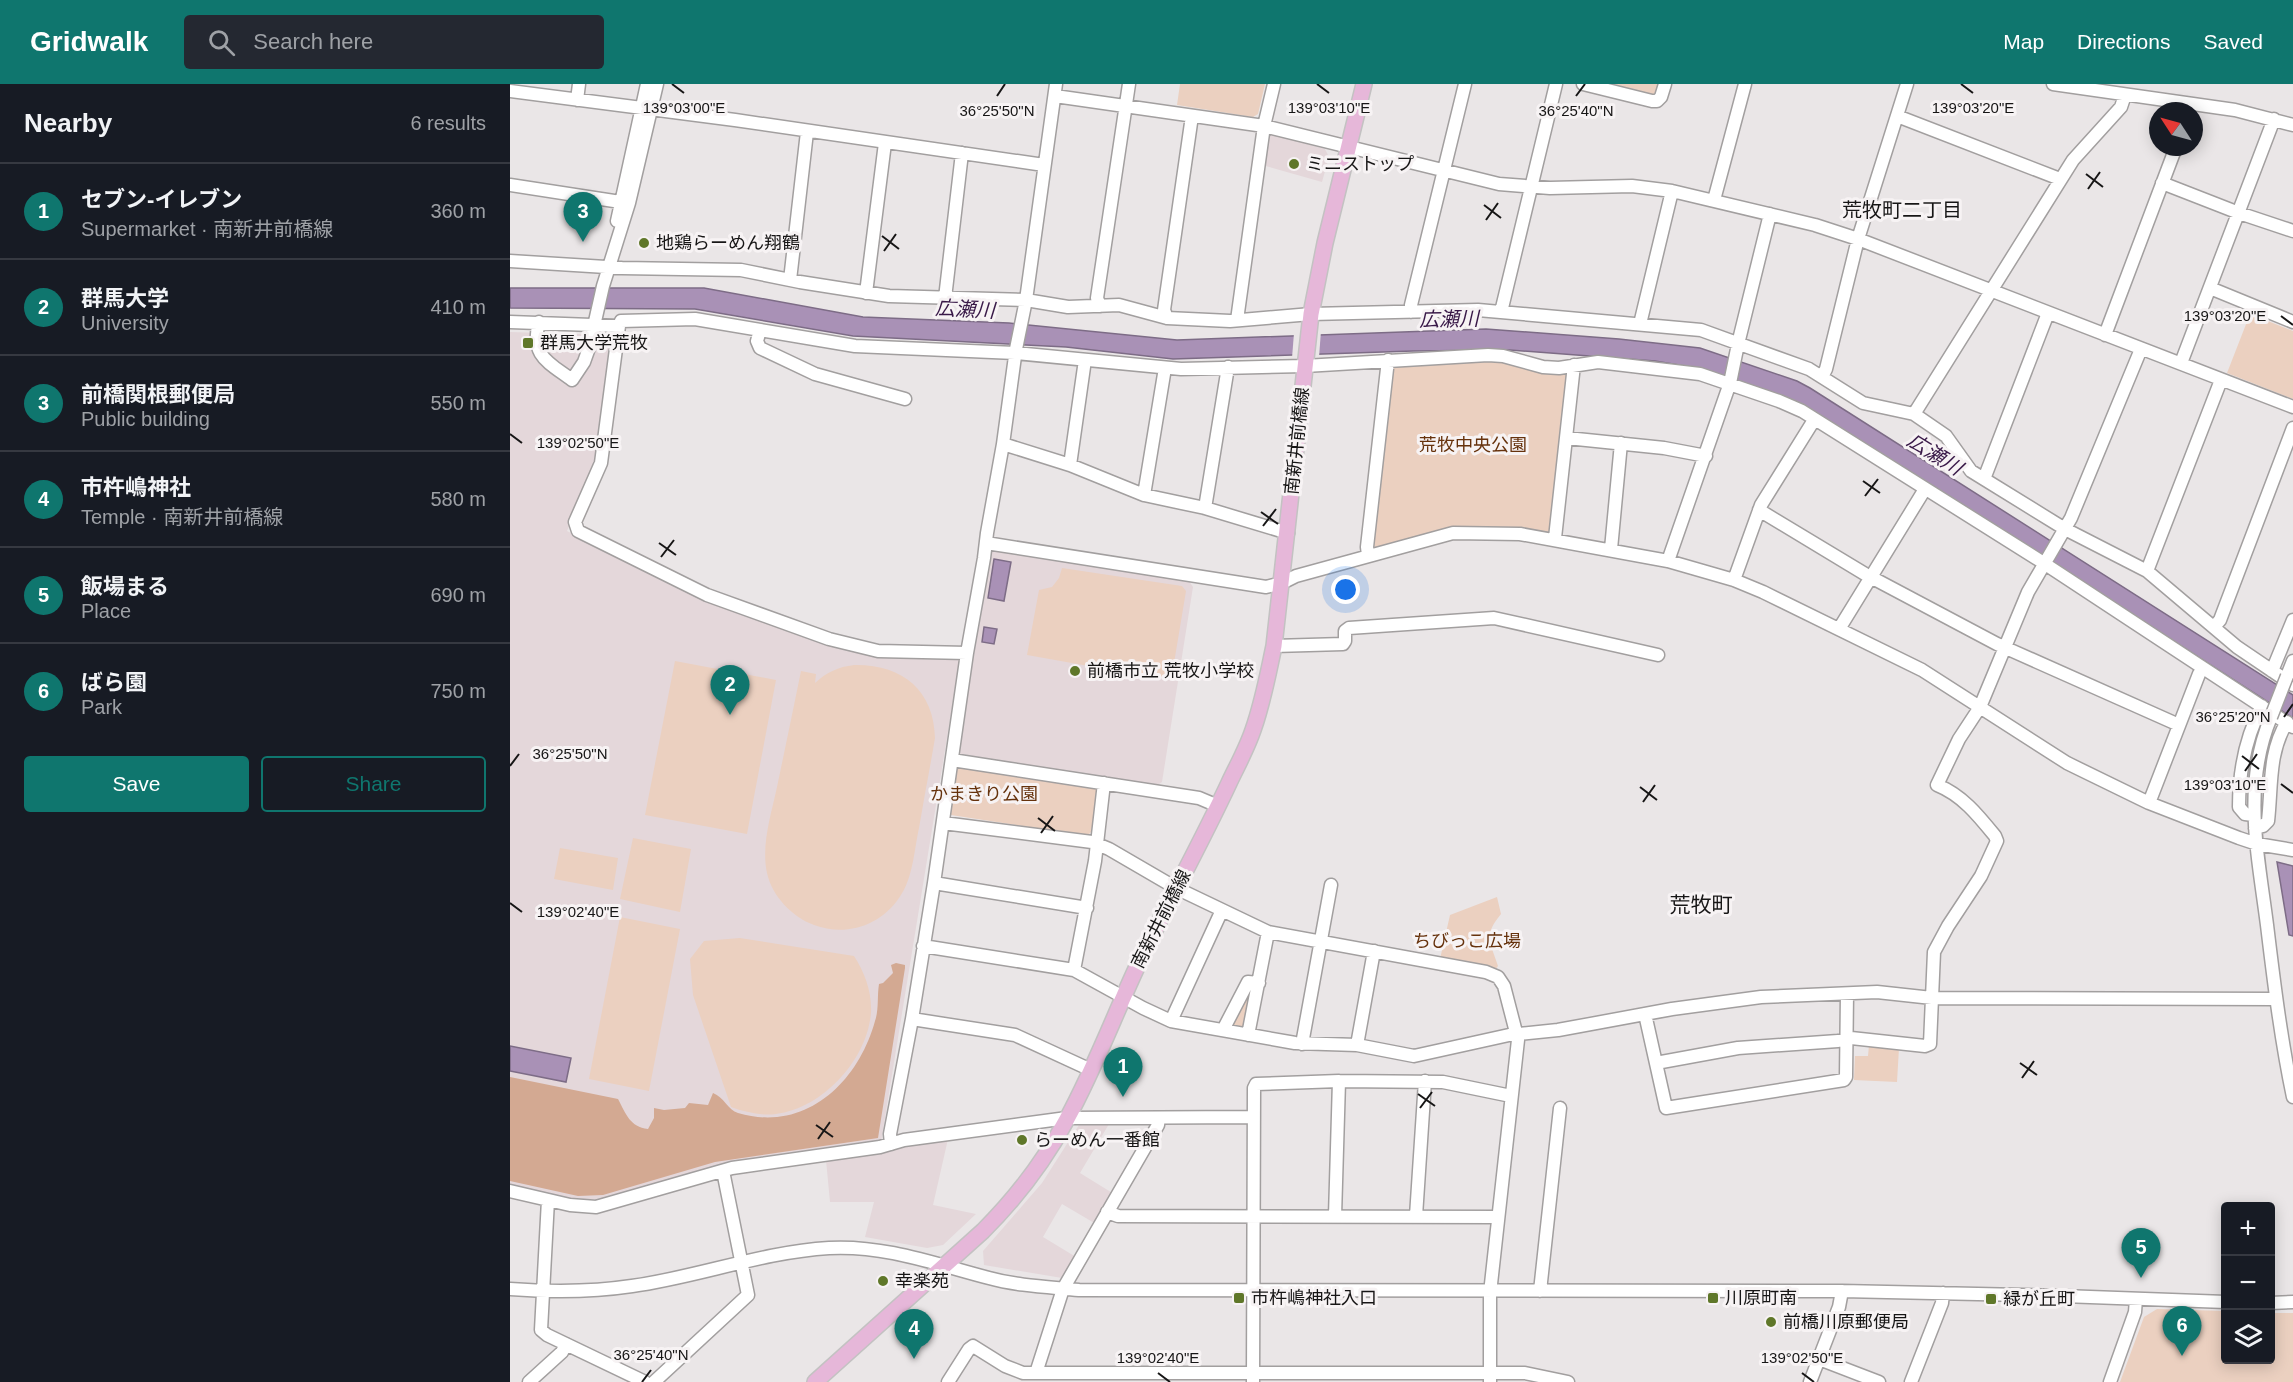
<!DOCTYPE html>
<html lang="en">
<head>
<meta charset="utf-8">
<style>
	body { margin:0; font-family:Arial,"Noto Sans JP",sans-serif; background:#242831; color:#f1f3f6 }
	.controls { position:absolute; right:18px; bottom:18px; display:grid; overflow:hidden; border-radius:6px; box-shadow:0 3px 15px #0003 }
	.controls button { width:54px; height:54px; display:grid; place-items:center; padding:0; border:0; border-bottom:2px solid #363941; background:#171b24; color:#f1f3f6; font:30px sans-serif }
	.compass { position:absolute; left:1639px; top:18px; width:54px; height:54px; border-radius:50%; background:#171b24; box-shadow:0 3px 15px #0003; rotate:306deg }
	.you { position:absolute; left:836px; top:506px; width:21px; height:21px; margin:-15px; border:4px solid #fff; border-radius:50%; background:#1a73e8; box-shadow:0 0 0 9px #1a73e833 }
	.badge { display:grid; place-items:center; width:39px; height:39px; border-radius:50%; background:#0f766e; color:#fff; font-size:20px; font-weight:700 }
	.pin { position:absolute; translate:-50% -50px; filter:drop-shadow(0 2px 3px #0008) }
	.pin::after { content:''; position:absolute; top:32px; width:21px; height:18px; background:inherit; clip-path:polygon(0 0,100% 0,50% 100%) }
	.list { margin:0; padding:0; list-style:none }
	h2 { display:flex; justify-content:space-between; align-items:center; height:78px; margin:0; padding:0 24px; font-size:26px }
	h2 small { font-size:20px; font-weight:400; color:#9ea1a6 }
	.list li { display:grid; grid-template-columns:39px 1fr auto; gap:18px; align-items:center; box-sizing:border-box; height:96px; padding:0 24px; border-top:2px solid #363941 }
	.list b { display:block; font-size:22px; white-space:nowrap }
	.list p { margin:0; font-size:20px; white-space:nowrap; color:#9ea1a6 }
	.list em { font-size:20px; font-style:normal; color:#9ea1a6 }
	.actions { display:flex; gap:12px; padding:18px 24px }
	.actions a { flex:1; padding:14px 0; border:2px solid #0f766e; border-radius:6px; text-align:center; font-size:21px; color:#0f766e }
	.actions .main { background:#0f766e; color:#fff }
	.icon { flex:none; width:33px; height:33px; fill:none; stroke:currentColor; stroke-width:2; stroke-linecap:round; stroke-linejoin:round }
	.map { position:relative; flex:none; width:1783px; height:1298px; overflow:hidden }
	header { display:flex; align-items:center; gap:36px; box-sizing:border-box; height:84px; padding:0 30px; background:#0f766e; color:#fff }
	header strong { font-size:28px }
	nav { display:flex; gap:33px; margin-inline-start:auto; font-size:21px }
	.search { width:420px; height:54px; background:#242831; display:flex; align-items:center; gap:15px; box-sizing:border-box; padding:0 21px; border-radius:6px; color:#9ea1a6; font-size:22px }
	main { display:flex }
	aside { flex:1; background:#171b24 }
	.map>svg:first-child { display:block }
	.built { fill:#e4d7da }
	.green { fill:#ebd0c0 }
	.forest { fill:#d3a992 }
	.water { fill:#a991b6; stroke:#7d6c86; stroke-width:1.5 }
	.pier { fill:#eae6e7 }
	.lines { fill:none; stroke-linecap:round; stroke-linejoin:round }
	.minor-casing { stroke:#a29f9f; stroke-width:15 }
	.major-casing { stroke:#c3c2c2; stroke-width:18 }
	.minor { stroke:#fff; stroke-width:12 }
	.major { stroke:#e6b7d9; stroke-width:15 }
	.minor-bridge-casing { stroke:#a29f9f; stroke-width:15; stroke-linecap:butt }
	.minor-bridge { stroke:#fff; stroke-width:12 }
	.ticks { fill:none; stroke:#171616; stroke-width:2 }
	.poi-dot { fill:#5f7729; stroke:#f7f3f4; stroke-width:2 }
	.labels { text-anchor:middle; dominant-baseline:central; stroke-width:6; stroke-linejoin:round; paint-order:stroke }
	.poi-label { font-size:18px; fill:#171616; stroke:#f7f3f4; text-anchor:start }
	.street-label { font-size:18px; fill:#171616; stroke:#f7f3f4 }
	.park-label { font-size:18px; fill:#66320c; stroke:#f7f3f4 }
	.neighbourhood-label { font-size:20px; fill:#171616; stroke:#f7f3f4 }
	.water-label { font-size:20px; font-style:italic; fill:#391948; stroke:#f7f3f4 }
	.quarter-label { font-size:21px; fill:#171616; stroke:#f7f3f4 }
	.ticks-label { font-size:15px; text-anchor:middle; fill:#171616; stroke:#f7f3f4; stroke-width:6; stroke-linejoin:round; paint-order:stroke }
</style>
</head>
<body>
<header>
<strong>Gridwalk</strong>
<div class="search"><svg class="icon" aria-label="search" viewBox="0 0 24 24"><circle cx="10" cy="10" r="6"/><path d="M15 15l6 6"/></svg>Search here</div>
<nav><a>Map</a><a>Directions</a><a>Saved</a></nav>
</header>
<main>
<aside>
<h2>Nearby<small>6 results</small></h2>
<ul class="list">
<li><span class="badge">1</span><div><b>セブン-イレブン</b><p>Supermarket · 南新井前橋線</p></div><em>360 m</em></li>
<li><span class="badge">2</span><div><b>群馬大学</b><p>University</p></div><em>410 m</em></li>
<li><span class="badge">3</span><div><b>前橋関根郵便局</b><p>Public building</p></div><em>550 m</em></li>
<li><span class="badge">4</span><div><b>市杵嶋神社</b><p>Temple · 南新井前橋線</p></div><em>580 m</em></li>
<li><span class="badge">5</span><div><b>飯場まる</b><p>Place</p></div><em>690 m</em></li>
<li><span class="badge">6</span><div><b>ばら園</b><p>Park</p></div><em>750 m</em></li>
</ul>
<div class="actions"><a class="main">Save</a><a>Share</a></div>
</aside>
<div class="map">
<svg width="1783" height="1298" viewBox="0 0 1783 1298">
	<rect width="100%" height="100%" fill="#eae6e7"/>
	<path class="built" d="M761 50 815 65 819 73 812 98 752 81 757 53Z
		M0 248 100 251 86 381 57 447 172 505 291 549 450 574 371 1058 207 1081 98 1115 78 1116 58 1115 0 1101Z
		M483 467 679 497 683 503 652 698 646 702 451 670 447 666 478 471Z
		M599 1040 570 1089 604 1110 586 1140 552 1120 533 1153 566 1173 552 1194 474 1181 473 1167 532 1099 569 1041Z
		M438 1055 423 1121 466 1130 433 1161 417 1164 355 1153 364 1118H320L316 1076Z"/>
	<path class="green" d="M670 0H755L748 30 743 33 667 21Z
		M1093 0H1150L1148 9 1143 12Z
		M1740 230 1783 247V315L1717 289Z
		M986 277 1031 289 1052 288 1058 292 1041 445 1037 449 1016 446 867 465 862 460 884 283 887 281Z
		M552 484 672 502 676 507 662 591 646 594 517 571 529 506 542 503 549 494Z
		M165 577 266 596 237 750 135 731Z
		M344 581C392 580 424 606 425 654 420 684 414 714 409 744 404 767 403 795 389 814 370 842 335 853 304 841 282 833 262 812 257 789 251 761 261 731 267 703 275 665 283 626 291 587L306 590 305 599C317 588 328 583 344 581Z
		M446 683 584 702 588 706 581 748 577 752 441 731 438 726Z
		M123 754 181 765 170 828 110 815Z
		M50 764 108 774 103 806 44 795Z
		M987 813 991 830C973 852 980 857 988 882L985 886 930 875 940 831Z
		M110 833 170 845 139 1007 79 995Z
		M230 854 344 872C355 889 362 908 361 929 357 976 313 1024 266 1030 251 1032 235 1028 221 1023L183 911 180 875 194 857Z
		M745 902 737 947 719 943 737 903Z
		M1359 961 1389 964 1387 998 1344 996 1345 972H1358Z
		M1647 1225 1715 1227 1716 1276H1760L1761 1229H1783V1298H1610L1634 1233Z"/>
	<path class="forest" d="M386 879 395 881V884L368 1054 205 1078 93 1111 68 1112 0 1097V993L108 1015C116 1030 120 1043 138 1045L144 1034V1024L154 1026 175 1024 179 1019 198 1021 203 1009C214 1013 218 1026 228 1029 295 1049 348 999 365 937 369 926 367 912 369 900L373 899 383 889 381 881Z"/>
	<path class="water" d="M0 204H194L353 233 499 239 667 256 976 245 1109 255 1190 264 1287 297 1300 304 1783 611V634L1550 484 1299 326 1187 284 1145 277 1000 266 903 267 663 275 556 263 343 252 185 225 0 224Z
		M484 475 501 478 494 517 478 514Z
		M474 543 487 545 484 560 472 558Z
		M1767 778 1783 782V852L1779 851Z
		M0 962 61 974 56 998 0 987Z"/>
	<path class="pier" d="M811 247 809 273 782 274 784 249Z"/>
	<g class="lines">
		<defs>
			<path id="minor" d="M1073 0 1142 17H1147L1151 13 1155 0
				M1543 0 1725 26 1783 41
				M0 7 225 36 534 81
				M545 12 754 42 989 100 1040 104 1122 102 1162 107 1305 141 1348 155 1783 323
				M67 16 69 0
				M1387 32 1550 95
				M1652 99 1729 129 1783 147
				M0 101 117 119
				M1204 116 1235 0
				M107 137 137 0
				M0 177 112 184 231 186 290 198 379 212 516 216 558 223 609 221 657 234 720 237 801 230 968 226 1191 246 1299 285 1353 319 1404 330 1436 352 1461 387 1555 445 1637 487 1727 563 1783 601
				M280 196 297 48
				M1700 204 1783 238
				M356 209 375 59
				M435 214 452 69
				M590 222 587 214 619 0
				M901 228V221L955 0
				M991 228 1046 0
				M657 234 654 226 682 32
				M727 236 754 42 764 0
				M0 238 109 242 111 237 185 235 345 262 505 269 671 285 795 282 978 271 993 272 1033 283 1049 284 1088 278 1190 290 1269 317 1292 327 1529 476 1783 643
				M29 238C20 272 38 278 62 296L74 278 79 264 93 202 119 119 147 0
				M1130 240 1162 107
				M109 242 91 379 65 438 68 447 197 511 319 555 368 567 457 569
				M250 246 247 257 250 264 305 290 395 315
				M1595 251 1666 63
				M1671 279 1764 35
				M1312 293 1316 285 1348 155 1397 0
				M1404 330 1563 76 1611 23 1615 11
				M1057 354 1154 364 1196 372
				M493 360 560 381 634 411 695 424 778 449
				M560 381 575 276
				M1474 395 1538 229
				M634 411 655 284
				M695 424 718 283
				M1249 426 1355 490 1487 560 1669 641
				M1045 454 1064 281
				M476 459 756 503 772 499 786 492 943 449 1010 450 1158 477 1224 496 1253 508 1412 586 1557 679 1639 719 1729 754 1747 760 1783 766
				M1101 465 1111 359
				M858 471 857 463 878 276
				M1158 477 1220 299 1228 260 1260 130
				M1637 487 1711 296
				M1224 496 1251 421 1304 336
				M1704 543 1710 536 1783 344
				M1329 545 1415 405
				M764 562 833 560 835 557V547L839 544 984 534 1148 571
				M1762 587 1783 536
				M1777 592 1783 577
				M1761 633C1732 702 1748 770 1757 841 1764 899 1771 956 1783 1013
				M442 676 689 714 708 722
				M1639 719 1689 590 1693 584
				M1743 731 1735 730 1729 723C1729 689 1736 652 1752 622
				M433 739 582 758 599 765 666 804 758 848 976 888 988 893 994 902 1008 956 980 1209V1298
				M1745 744 1753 742 1758 737C1762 703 1758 669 1777 638
				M424 799 577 824
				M413 862 564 886 633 924 661 937 785 959 847 961 904 972 999 951 1048 946 1162 925 1251 913 1367 908 1422 914 1766 915
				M564 886 585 777 594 699
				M1135 930 1156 1024 1334 996 1336 993 1337 910
				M402 935 505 951 581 986
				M661 937 712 826
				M713 946 738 898 749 899
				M738 951 758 848
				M792 960 821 801
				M847 961 864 867
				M1146 979 1228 964 1328 957 1341 954 1415 962 1420 960 1424 868 1438 842 1471 792 1487 757 1485 752C1468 731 1452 711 1427 701L1449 655 1470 623 1518 508 1561 434 1631 265
				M381 1060 380 1050 402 935 424 799 457 569 474 474 477 449 493 360 506 265 516 216 546 0
				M0 1107 60 1121 86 1123 222 1084 370 1063 394 1056 557 1034 743 1033
				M38 1116 31 1246 37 1251 135 1298
				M597 1128 608 1132 988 1133
				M825 1132 829 997
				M906 1132 915 997
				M0 1205C41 1208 82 1208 122 1202 188 1193 252 1168 319 1164 375 1161 425 1180 479 1194 508 1202 539 1203 569 1206L1332 1207 1553 1212 1716 1218
				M1030 1207 1050 1024
				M1760 1219 1783 1218
				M1309 1275 1369 1298
				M526 1289 553 1205 648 1041 649 1034
				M19 1298 52 1268 56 1260
				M144 1298 238 1211 213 1087
				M438 1298 459 1265 463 1262 495 1282 513 1289H1015L1058 1298
				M743 1298 744 1004 746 1000 829 997 933 998 1001 1012
				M1300 1298 1329 1223 1332 1207
				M1401 1298 1432 1219 1433 1209
				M1600 1298 1625 1228 1626 1215"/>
			<path id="major" d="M305 1298 473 1147C506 1114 535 1076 557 1035 586 982 607 924 633 870 661 813 692 757 719 699 727 682 737 664 743 646 753 618 758 590 764 562L801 230 815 159 854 0"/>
		</defs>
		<use href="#minor" class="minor-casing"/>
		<use href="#major" class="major-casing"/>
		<use href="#minor" class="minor"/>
		<use href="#major" class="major"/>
		<defs>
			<path id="minor-bridge" d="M1761 633 1777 592"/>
		</defs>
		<use href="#minor-bridge" class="minor-bridge-casing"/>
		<use href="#minor-bridge" class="minor-bridge"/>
	</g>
	<path class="ticks" d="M162 0 174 9M807 0 819 9M1451 0 1463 9M487 12 495 0M1066 12 1075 0M1576 90 1593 103M1578 105 1590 88M974 121 991 134M976 136 988 119M372 152 389 165M374 167 386 150M1771 232 1783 241M0 350 12 359M1353 397 1370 409M1355 412 1368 395M751 428 768 440M753 442 766 425M149 459 166 471M151 473 164 456M1774 633 1783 620M1732 672 1749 685M0 682 9 670M1735 687 1747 670M1771 700 1783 709M1130 703 1147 716M1133 718 1145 701M528 734 545 747M531 749 543 732M0 819 12 828M1510 979 1527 991M1512 994 1524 977M908 1010 925 1022M910 1024 922 1008M306 1041 323 1053M308 1055 320 1038M648 1289 660 1298M1292 1289 1304 1298M132 1298 141 1286"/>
	<g class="poi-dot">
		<circle cx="784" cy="80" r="6"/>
		<circle cx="134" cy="159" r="6"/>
		<rect x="12" y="253" width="12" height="12" rx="3"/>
		<circle cx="565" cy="587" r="6"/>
		<circle cx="512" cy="1056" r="6"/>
		<circle cx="373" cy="1197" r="6"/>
		<rect x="723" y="1208" width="12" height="12" rx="3"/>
		<rect x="1197" y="1208" width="12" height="12" rx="3"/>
		<rect x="1475" y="1209" width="12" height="12" rx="3"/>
		<circle cx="1261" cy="1238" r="6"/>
	</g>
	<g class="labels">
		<g class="poi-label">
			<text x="796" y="80">ミニストップ</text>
			<text x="146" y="159">地鶏らーめん翔鶴</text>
			<text x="30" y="259">群馬大学荒牧</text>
			<text x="577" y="587">前橋市立 荒牧小学校</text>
			<text x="524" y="1056">らーめん一番館</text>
			<text x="385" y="1197">幸楽苑</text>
			<text x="741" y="1214">市杵嶋神社入口</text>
			<text x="1215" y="1214">川原町南</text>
			<text x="1493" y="1215">緑が丘町</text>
			<text x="1273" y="1238">前橋川原郵便局</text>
		</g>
		<g class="street-label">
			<text transform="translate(787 357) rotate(-84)">南新井前橋線</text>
			<text transform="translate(651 835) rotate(-63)">南新井前橋線</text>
		</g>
		<g class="park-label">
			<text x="963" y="361">荒牧中央公園</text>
			<text x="474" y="710">かまきり公園</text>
			<text x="957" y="857">ちびっこ広場</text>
		</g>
		<g class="neighbourhood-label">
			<text x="1392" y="126">荒牧町二丁目</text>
		</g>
		<g class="water-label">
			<text transform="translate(455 225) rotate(3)">広瀬川</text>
			<text transform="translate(939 235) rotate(-1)">広瀬川</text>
			<text transform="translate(1425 370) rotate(32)">広瀬川</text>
		</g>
		<g class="quarter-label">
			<text x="1191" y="820">荒牧町</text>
		</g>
	</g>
	<g class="ticks-label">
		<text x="174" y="29">139°03'00"E</text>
		<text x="819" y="29">139°03'10"E</text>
		<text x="1463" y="29">139°03'20"E</text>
		<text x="487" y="32">36°25'50"N</text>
		<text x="1066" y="32">36°25'40"N</text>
		<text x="1715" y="237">139°03'20"E</text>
		<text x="68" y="364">139°02'50"E</text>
		<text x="1723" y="638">36°25'20"N</text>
		<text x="60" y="675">36°25'50"N</text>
		<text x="1715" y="706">139°03'10"E</text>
		<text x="68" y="833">139°02'40"E</text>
		<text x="141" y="1276">36°25'40"N</text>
		<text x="648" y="1279">139°02'40"E</text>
		<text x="1292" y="1279">139°02'50"E</text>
	</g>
</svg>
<div class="controls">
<button>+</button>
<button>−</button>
<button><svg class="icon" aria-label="layers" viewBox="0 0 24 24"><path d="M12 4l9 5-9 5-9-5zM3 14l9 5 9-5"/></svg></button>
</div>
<svg class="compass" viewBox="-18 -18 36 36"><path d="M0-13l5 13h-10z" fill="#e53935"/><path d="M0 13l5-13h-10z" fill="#9ea1a6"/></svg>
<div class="you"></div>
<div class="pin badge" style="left:613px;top:1013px">1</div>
<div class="pin badge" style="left:220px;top:631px">2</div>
<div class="pin badge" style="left:73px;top:158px">3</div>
<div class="pin badge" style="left:404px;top:1275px">4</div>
<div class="pin badge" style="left:1631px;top:1194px">5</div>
<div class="pin badge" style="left:1672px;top:1272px">6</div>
</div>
</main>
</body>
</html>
